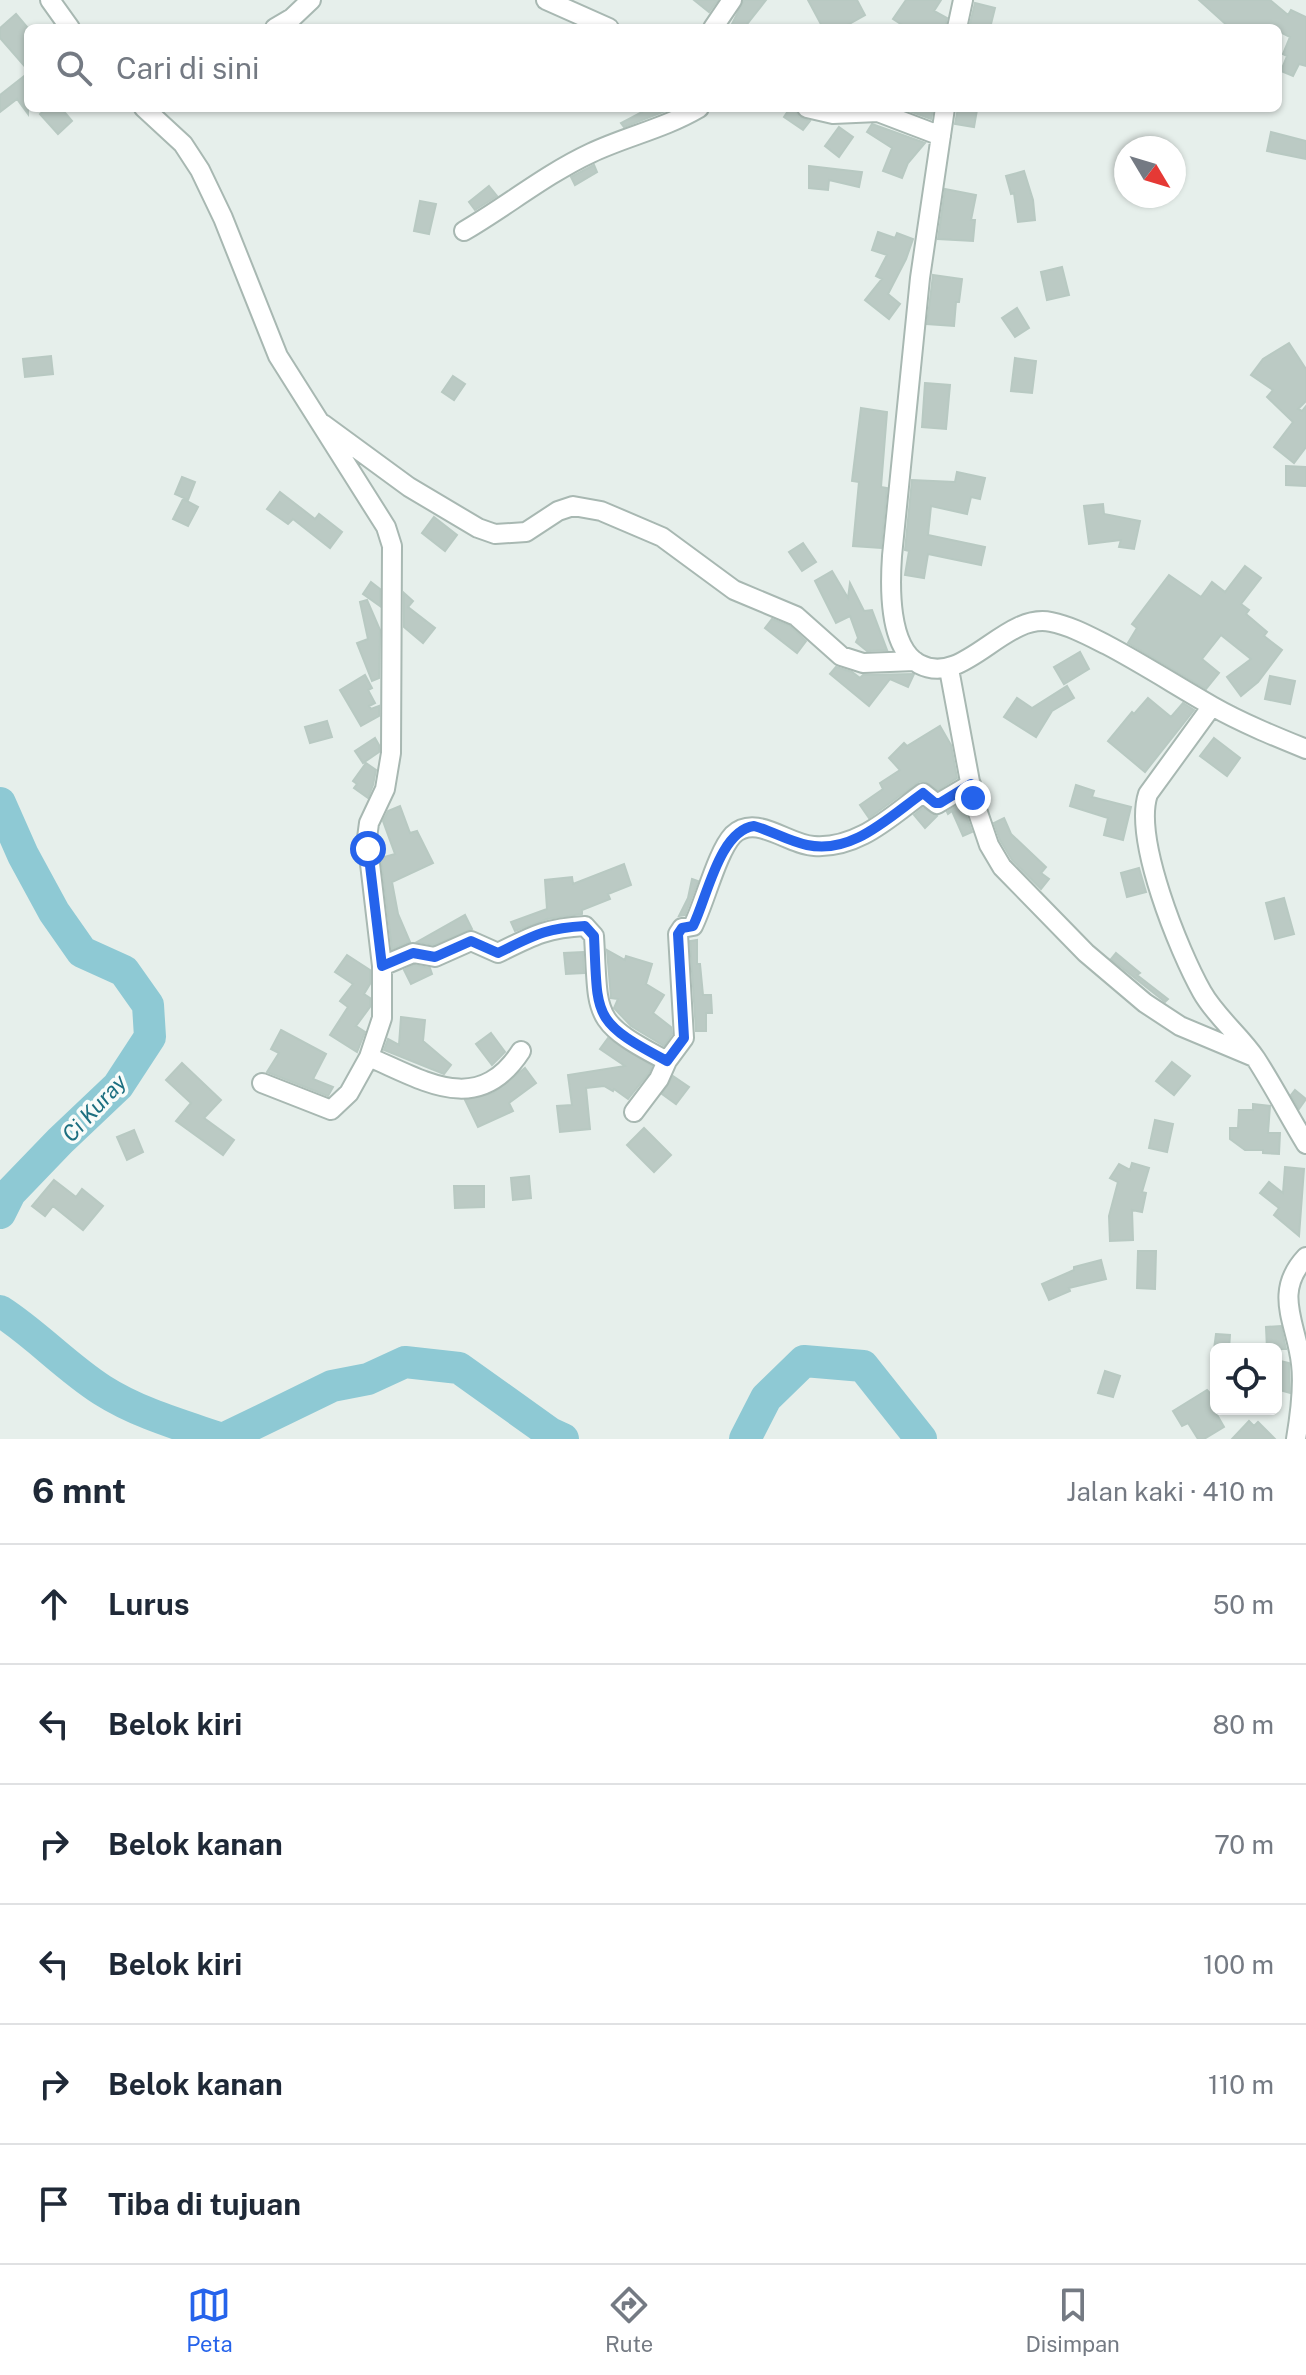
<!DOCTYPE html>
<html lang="id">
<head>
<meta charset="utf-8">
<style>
	body { margin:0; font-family:"Public Sans",sans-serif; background:#f2f2f3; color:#1f2937 }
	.controls { position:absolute; right:24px; bottom:24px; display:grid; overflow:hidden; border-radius:12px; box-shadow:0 2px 6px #0004 }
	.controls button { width:72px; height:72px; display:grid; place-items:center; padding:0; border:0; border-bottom:2px solid #e0e1e3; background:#fff; color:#1f2937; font:40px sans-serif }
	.compass { position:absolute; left:1114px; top:136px; width:72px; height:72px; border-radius:50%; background:#fff; box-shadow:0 2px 6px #0004; rotate:128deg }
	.stop { position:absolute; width:24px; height:24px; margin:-18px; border:6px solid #2563eb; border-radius:50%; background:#fff }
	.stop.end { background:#2563eb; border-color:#fff; box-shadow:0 2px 8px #0008 }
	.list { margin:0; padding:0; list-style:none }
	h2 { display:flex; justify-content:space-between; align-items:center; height:104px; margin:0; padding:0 32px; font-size:34px }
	h2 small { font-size:26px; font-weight:400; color:#747a83 }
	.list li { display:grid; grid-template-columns:52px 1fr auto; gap:24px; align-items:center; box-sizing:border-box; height:120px; padding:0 32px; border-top:2px solid #e0e1e3 }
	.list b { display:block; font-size:30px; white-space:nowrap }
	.list em { font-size:26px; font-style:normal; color:#747a83 }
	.icon { flex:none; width:44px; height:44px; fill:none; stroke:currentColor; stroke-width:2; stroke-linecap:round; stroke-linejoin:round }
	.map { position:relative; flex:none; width:1306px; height:1439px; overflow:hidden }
	.search { position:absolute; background:#fff; box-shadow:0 2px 6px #0004; left:24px; right:24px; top:24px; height:88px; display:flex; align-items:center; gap:20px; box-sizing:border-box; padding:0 28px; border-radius:12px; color:#747a83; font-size:30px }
	.sheet { height:824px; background:#fff }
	nav { display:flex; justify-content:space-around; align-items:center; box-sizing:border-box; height:112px; border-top:2px solid #e0e1e3; background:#fff; font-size:22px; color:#747a83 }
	nav a { display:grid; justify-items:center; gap:4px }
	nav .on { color:#2563eb }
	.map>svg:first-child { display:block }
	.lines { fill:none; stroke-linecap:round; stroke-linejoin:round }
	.river { stroke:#8ec9d4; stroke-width:32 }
	.building { fill:#bbcac4; stroke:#b8c9c2; stroke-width:2 }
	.street-casing { stroke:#a8b8b2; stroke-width:22 }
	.street { stroke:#fff; stroke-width:18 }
	.route { stroke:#2563eb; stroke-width:10 }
	.labels { text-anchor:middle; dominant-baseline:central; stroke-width:7; stroke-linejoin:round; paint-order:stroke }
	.water-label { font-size:22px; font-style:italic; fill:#1c6f80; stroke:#f7fbf9 }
</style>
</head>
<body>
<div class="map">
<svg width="1306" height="1439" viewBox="0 0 1306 1439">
	<rect width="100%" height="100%" fill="#e6efeb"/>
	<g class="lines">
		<path class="river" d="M0 803 23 855 54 912 82 952 124 971 148 1005 150 1037 118 1086 60 1141 10 1193 0 1213
			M0 1311C36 1334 66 1367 102 1390 138 1413 181 1425 222 1439
			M223 1439 332 1386 368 1379 405 1362 459 1368 550 1433 563 1439
			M745 1439 766 1398 804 1361 863 1366 921 1439"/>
	</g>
	<path class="building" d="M694 0H718L709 12Z
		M744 0H766L744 28H730Z
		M808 0H857L865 15 842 28H823Z
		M906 0H941L934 11 947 18 945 28H907L893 19Z
		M1199 0H1270L1288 15 1291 10 1306 17V66L1299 64 1293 76 1281 71 1287 56 1283 54 1290 37 1278 31V28H1230Z
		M975 3 995 8 990 28H969Z
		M16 14 28 28V70L0 38V28Z
		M28 73V114L17 99 0 112V95Z
		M47 108H61L72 121 58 134 40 114Z
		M645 108H673L624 127 621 123 646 110Z
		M790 108H795L799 117 810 121 803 130 784 117Z
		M901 108 933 110 931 119Z
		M958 108 977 110 974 127 955 124Z
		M872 124 925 143 908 163 902 178 883 171 892 148 867 132Z
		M839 127 853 137 839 157 825 146Z
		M1271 132 1306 141V159L1267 151Z
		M594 165 597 172 575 185 571 177Z
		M809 166 862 172 859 187 829 180 828 190 809 188Z
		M1024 171 1033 200 1035 220 1018 222 1014 193 1011 194 1006 176Z
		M489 186 497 196 475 210 469 202Z
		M945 189 976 195 971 220H975L973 241 938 239Z
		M420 201 436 204 429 234 414 231Z
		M878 232 895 238 897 233 913 239 906 259 888 294 900 304 889 319 865 300 882 279 876 276 887 255 872 250Z
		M1062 267 1069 295 1047 300 1041 272Z
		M933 275 962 279 959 302H956L954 326 927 324Z
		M1017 308 1029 328 1015 337 1002 318Z
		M1289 343 1306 369V401L1298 409 1302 411 1306 406V447L1294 463 1274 447 1293 422 1267 397 1273 390 1251 375 1263 359Z
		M51 356 53 374 25 377 23 359Z
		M1015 358 1036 361 1032 393 1011 391Z
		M453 376 465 384 454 400 442 392Z
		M925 383 950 385 946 429 922 427Z
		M861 408 887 412 881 487 887 488 881 548 853 546 859 482 852 481Z
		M1286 466 1306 467V486L1286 485Z
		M957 472 985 478 980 499 971 497 967 514 931 506 928 535 985 547 981 565 928 554 924 578 905 575 909 551 905 550 912 480 955 482Z
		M182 477 195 482 188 500 175 494Z
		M280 492 315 519 319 514 342 532 330 548 293 519 288 524 267 509Z
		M183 499 198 507 188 526 173 519Z
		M1103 504 1104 514 1140 521 1134 549 1119 547 1121 540 1089 544 1084 506Z
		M434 517 457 535 445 551 422 533Z
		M803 543 816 562 802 571 789 552Z
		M1245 566 1261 578 1241 604 1249 610 1246 614 1267 632 1264 636 1282 650 1258 682 1241 696 1227 677 1251 659 1221 635 1202 659 1219 673 1206 689 1128 643 1137 628 1132 624 1169 575 1201 597 1212 582 1225 592Z
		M832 571 848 598 850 583 864 611 872 610 887 650 867 651 856 642 858 638 850 616 836 623 815 581Z
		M371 582 380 589V606L363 594Z
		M404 593 413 601 408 607 435 628 423 643 404 627Z
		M367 600 380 630 379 678 372 681 357 643 368 639 360 602Z
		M772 619 790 626 806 641 797 653 765 628Z
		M1080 652 1089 669 1064 684 1054 667Z
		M836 667 852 672 860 678 863 675 914 674 908 687 890 679 869 706 830 674Z
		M365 675 372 688 368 690 375 703 369 706 371 709 379 706V716L361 726 340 690Z
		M1270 676 1295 681 1290 704 1265 699Z
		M1067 686 1074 698 1052 711 1036 737 1004 717 1017 698 1032 708Z
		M1148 698 1171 717 1183 703 1194 710 1145 772 1108 741 1132 712 1134 714Z
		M327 721 332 737 310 743 305 727Z
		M940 726 951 745 957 778 938 790 926 782 920 781 869 818 860 805 883 789 880 783 900 770 889 758 904 743 907 746Z
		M375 738 379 745V752L363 763 355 751Z
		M1214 738 1240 758 1227 776 1200 756Z
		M366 763 376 770 373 785 368 798 354 788 357 784 353 781Z
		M1076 785 1094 791 1092 797 1131 807 1123 840 1104 835 1108 818 1070 806Z
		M962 803 972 832 963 836 952 811 948 814 947 812Z
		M400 806 410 833 417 831 433 863 392 882 398 914 410 942 392 949 381 858 395 854 383 821 388 811Z
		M923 808 937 816 925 828 914 815Z
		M1004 818 1011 834 1046 867 1041 873 1049 879 1041 889 1012 860 1000 840 994 823Z
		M624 864 631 885 608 894 610 899 582 910V914L547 919 515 931 511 922 547 909 545 880 572 877 573 884Z
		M1139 868 1146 892 1127 897 1121 873Z
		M692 879 698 881 685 915 679 916 688 898Z
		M1284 898 1294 934 1275 939 1266 903Z
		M465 915 472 929 434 945 417 942Z
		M697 940V964H700L703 995H711L712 1013H706V1031H696L690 941Z
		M607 950 625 960 626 956 652 964 646 984 664 995 653 1013 671 1027 672 1034 664 1046 631 1026 614 1008 618 999 611 998Z
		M583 952 584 973 566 974 564 953Z
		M1116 953 1140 973 1137 975 1168 999 1165 1002 1111 959Z
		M347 955 370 970V984L364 994 370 998V1007L356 1026 365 1032 357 1052 330 1035 348 1007 340 1001 353 984 335 972Z
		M414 965 430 968 432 974 411 984 404 970Z
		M401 1017 425 1020 423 1041 451 1065 444 1074 384 1050 388 1039 399 1045Z
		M281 1030 326 1054 313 1079 333 1087 328 1096 267 1072 279 1053 271 1049Z
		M491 1033 505 1052 492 1065 476 1044Z
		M608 1038 652 1066 649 1073 628 1099 614 1089 613 1091 604 1086 586 1088 590 1129 560 1132 557 1106 572 1105 568 1075 625 1066 600 1049Z
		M1172 1062 1190 1076 1174 1095 1156 1081Z
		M182 1063 221 1100 204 1118 234 1140 223 1155 176 1121 191 1103 166 1080Z
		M525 1068 536 1083 509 1103 513 1111 478 1127 465 1100 493 1093Z
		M673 1076 689 1087 676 1104 662 1094Z
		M1295 1090 1306 1099 1299 1109 1291 1095Z
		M1253 1104 1270 1106 1268 1133H1280L1279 1154 1263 1153V1150H1245L1230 1139V1128H1238L1239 1110H1253Z
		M1155 1120 1173 1124 1167 1152 1149 1148Z
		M644 1128 671 1155 654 1172 627 1145Z
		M134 1130 143 1152 127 1160 117 1137Z
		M1132 1163 1149 1168 1142 1192 1146 1193 1142 1212 1132 1210 1133 1240 1110 1241 1109 1216 1118 1182 1110 1178 1119 1164 1130 1170Z
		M1285 1167 1304 1169 1299 1236 1274 1215 1279 1208 1260 1193 1269 1182 1283 1193Z
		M529 1176 531 1198 513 1200 511 1178Z
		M54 1180 76 1197 82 1189 103 1206 83 1230 53 1206 45 1216 32 1206Z
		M454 1186H484V1207L455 1208Z
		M1138 1251H1156L1155 1289 1137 1288Z
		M1101 1260 1106 1279 1069 1288 1070 1291 1049 1300 1042 1284 1074 1270V1267Z
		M1281 1326 1286 1349H1267L1266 1327Z
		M1216 1334 1230 1335 1229 1349H1214Z
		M1276 1360 1289 1363 1290 1393 1276 1389Z
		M1105 1371 1120 1376 1113 1397 1098 1393Z
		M1207 1390 1216 1400V1413L1224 1427 1204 1439H1198L1188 1423 1182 1426 1173 1411Z
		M1249 1421 1254 1426 1258 1422 1275 1439H1232Z"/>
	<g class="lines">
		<defs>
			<path id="street" d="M50 0 70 28
				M546 0 609 28
				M275 28 292 18 311 0
				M713 28 732 0
				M957 28 963 0
				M144 108 183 144 200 170 223 218 278 356 386 527 392 546 391 753 385 789 369 823 367 838 382 966V1018L369 1057 349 1093 331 1110 262 1083
				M807 108 833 114 878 112 941 136
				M945 108 920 278 892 556C890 585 888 647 919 664 964 688 1004 612 1051 622 1071 626 1089 636 1107 645 1143 664 1177 686 1212 706 1242 723 1274 736 1306 749
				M464 231C507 206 546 174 591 153 627 136 663 129 699 108
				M323 424 409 487 478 528 495 534 526 532 558 511 573 506 601 511 662 537 734 590 796 616 841 656 863 663 915 661
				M949 669 973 798 989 845 1002 867 1086 953 1145 1003 1180 1026 1254 1057
				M1212 706 1148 794C1133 839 1179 951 1202 992 1216 1017 1240 1035 1256 1059 1274 1087 1289 1116 1306 1144
				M382 966 413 953 435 957 471 941 498 953C532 936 546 928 585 926L594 936C599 1017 590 1021 667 1061
				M369 1057C425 1081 478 1117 521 1051
				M634 1112 659 1079 667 1061 684 1038 678 934 682 928 693 926C705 902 717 852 733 835 756 813 788 845 814 846 858 849 890 817 923 793L937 804 971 784
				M1296 1439C1300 1415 1304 1388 1301 1364 1297 1324 1272 1293 1306 1257"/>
		</defs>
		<use href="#street" class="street-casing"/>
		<use href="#street" class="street"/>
	</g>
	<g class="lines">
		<path class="route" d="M368 849 382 966 413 953 435 957 471 941 498 953C533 936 545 928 585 926L594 936C598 1017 591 1021 667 1061L684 1038 678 934 682 928 693 926C707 898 719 831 754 826 772 831 788 841 807 845 852 855 889 817 923 793L935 803H940L971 784 973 798"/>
	</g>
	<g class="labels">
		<g class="water-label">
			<text transform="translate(94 1108) rotate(-47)">Ci Kuray</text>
		</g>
	</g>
</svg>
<div class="controls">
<button><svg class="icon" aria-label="locate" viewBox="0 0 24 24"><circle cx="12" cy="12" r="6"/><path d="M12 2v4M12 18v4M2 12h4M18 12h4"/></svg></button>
</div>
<svg class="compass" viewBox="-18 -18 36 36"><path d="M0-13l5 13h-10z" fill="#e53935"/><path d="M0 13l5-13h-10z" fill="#747a83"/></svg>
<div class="stop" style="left:368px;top:849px"></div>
<div class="stop end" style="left:973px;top:798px"></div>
<div class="search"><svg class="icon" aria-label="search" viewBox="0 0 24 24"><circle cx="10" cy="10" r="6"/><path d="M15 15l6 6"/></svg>Cari di sini</div>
</div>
<section class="sheet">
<h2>6 mnt<small>Jalan kaki · 410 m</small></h2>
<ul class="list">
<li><svg class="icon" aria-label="ahead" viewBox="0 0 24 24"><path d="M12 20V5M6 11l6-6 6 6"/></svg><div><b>Lurus</b></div><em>50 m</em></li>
<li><svg class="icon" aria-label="left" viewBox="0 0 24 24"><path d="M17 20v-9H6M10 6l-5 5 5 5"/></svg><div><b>Belok kiri</b></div><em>80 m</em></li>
<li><svg class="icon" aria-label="right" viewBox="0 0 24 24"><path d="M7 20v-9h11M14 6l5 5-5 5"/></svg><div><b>Belok kanan</b></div><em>70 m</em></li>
<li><svg class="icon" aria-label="left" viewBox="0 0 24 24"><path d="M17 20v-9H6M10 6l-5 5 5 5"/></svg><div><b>Belok kiri</b></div><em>100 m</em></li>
<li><svg class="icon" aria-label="right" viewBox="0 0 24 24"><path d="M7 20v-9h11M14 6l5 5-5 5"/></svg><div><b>Belok kanan</b></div><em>110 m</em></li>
<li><svg class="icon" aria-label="arrive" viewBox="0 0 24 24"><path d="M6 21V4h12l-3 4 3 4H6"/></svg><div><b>Tiba di tujuan</b></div></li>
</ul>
</section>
<nav>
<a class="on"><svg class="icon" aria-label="map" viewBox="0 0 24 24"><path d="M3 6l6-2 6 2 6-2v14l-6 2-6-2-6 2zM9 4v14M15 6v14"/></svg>Peta</a>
<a><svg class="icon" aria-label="directions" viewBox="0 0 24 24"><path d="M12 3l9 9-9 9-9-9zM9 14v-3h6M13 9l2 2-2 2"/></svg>Rute</a>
<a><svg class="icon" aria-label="saved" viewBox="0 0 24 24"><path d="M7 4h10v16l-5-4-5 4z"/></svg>Disimpan</a>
</nav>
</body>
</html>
